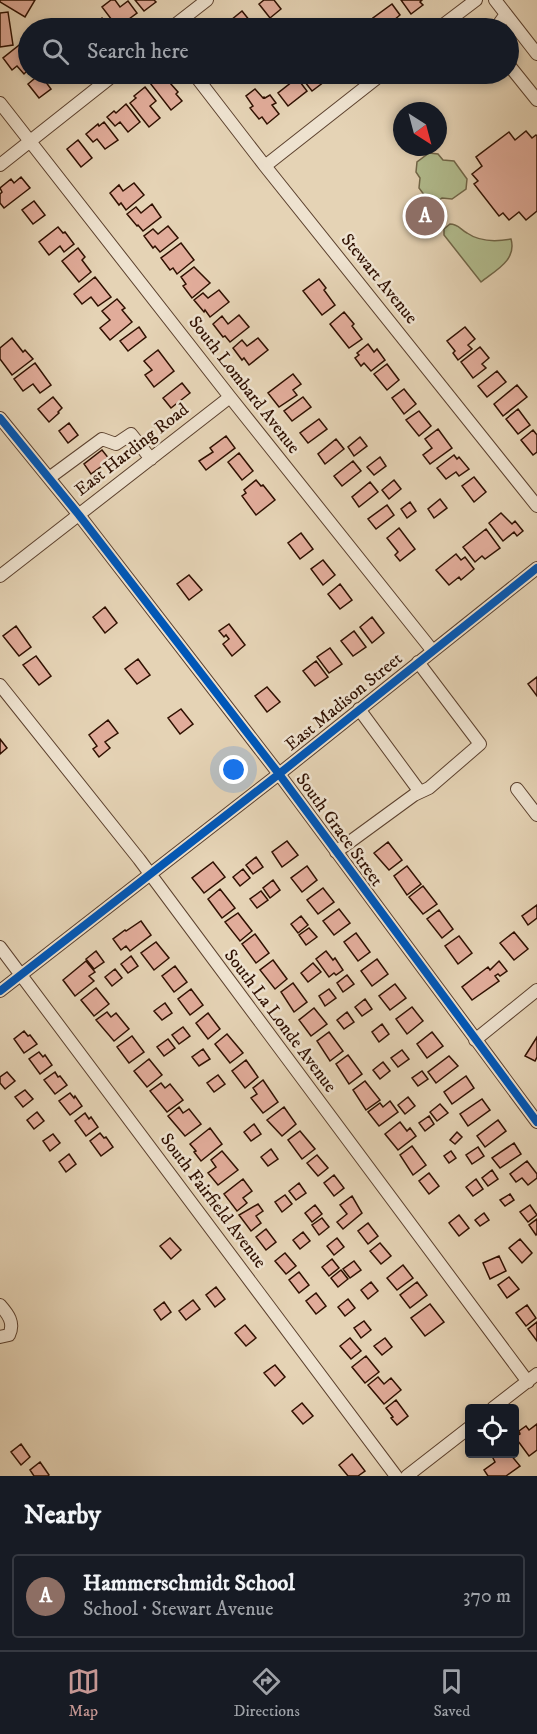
<!DOCTYPE html>
<html lang="en">
<head>
<meta charset="utf-8">
<style>
	body { margin:0; font-family:"IM FELL DW Pica",serif; background:#242831; color:#f1f3f6 }
	.controls { position:absolute; right:18px; bottom:18px; display:grid; overflow:hidden; border-radius:6px; box-shadow:0 3px 9px #0003 }
	.controls button { width:54px; height:54px; display:grid; place-items:center; padding:0; border:0; border-bottom:2px solid #363941; background:#171b24; color:#f1f3f6; font:30px sans-serif }
	.compass { position:absolute; left:393px; top:102px; width:54px; height:54px; border-radius:50%; background:#171b24; box-shadow:0 3px 9px #0003; rotate:144deg }
	.you { position:absolute; left:234px; top:770px; width:21px; height:21px; margin:-15px; border:4px solid #fff; border-radius:50%; background:#1a73e8; box-shadow:0 0 0 9px #1a73e833 }
	.badge { display:grid; place-items:center; width:39px; height:39px; border-radius:50%; background:#c59692; color:#fff; font-size:20px; font-weight:700 }
	.pin { position:absolute; translate:-50% -50%; border:3px solid #fff; box-shadow:0 2px 6px #0006 }
	.list { margin:0; padding:0; list-style:none }
	h2 { display:flex; justify-content:space-between; align-items:center; height:78px; margin:0; padding:0 24px; font-size:26px }
	h2 small { font-size:20px; font-weight:400; color:#9ea1a6 }
	.list li { display:grid; grid-template-columns:39px 1fr auto; gap:18px; align-items:center; box-sizing:border-box; height:84px; margin:0 12px 12px; padding:0 12px; border:2px solid #363941; border-radius:6px }
	.list b { display:block; font-size:22px; white-space:nowrap }
	.list p { margin:0; font-size:20px; white-space:nowrap; color:#9ea1a6 }
	.list em { font-size:20px; font-style:normal; color:#9ea1a6 }
	.icon { flex:none; width:33px; height:33px; fill:none; stroke:currentColor; stroke-width:2; stroke-linecap:round; stroke-linejoin:round }
	.map { position:relative; flex:none; width:537px; height:1476px; overflow:hidden }
	.search { position:absolute; background:#171b24; box-shadow:0 3px 9px #0003; left:18px; right:18px; top:18px; height:66px; display:flex; align-items:center; gap:15px; box-sizing:border-box; padding:0 21px; border-radius:33px; color:#9ea1a6; font-size:22px }
	.sheet { height:174px; background:#171b24 }
	nav { display:flex; justify-content:space-around; align-items:center; box-sizing:border-box; height:84px; border-top:2px solid #363941; background:#171b24; font-size:16px; color:#9ea1a6 }
	nav a { display:grid; justify-items:center; gap:3px }
	nav .on { color:#c59692 }
	.map>svg:first-child { display:block }
	.green { fill:#b2bd8f; stroke:#706648; stroke-width:1.5 }
	.building { fill:#e1ac9a; stroke:#2f1001; stroke-width:1.5 }
	.lines { fill:none; stroke-linecap:round; stroke-linejoin:round }
	.minor-casing { stroke:#5c412e; stroke-width:14 }
	.minor { stroke:#eee2cf; stroke-width:12 }
	.cycleway-casing { stroke:#eee2cf; stroke-width:11 }
	.cycleway { stroke:#0057b8; stroke-width:8 }
	.labels { text-anchor:middle; dominant-baseline:central; stroke-width:5; stroke-linejoin:round; paint-order:stroke }
	.street-label { font-size:18px; fill:#2f1001; stroke:#eee2cf }
</style>
</head>
<body>
<div class="map">
<svg width="537" height="1476" viewBox="0 0 537 1476">
	<rect width="100%" height="100%" fill="#e5d3b5"/>
	<filter id="stains"><feTurbulence type="fractalNoise" baseFrequency=".00333" numOctaves="4"/><feColorMatrix values="0 0 0 0 .2 0 0 0 0 .09 0 0 0 0 .02 0 0 0 .5 -.17"/></filter>
	<radialGradient id="worn" r=".72"><stop offset=".6" stop-color="#630" stop-opacity="0"/><stop offset="1" stop-color="#630" stop-opacity=".3"/></radialGradient>
	<path class="green" d="M429 153 438 154 443 160 454 161 467 179 466 189 452 199 442 198 438 201 428 200 419 188 420 178 416 172 417 162Z
		M450 224C458 224 460 229 467 233 480 242 495 242 511 239 517 260 496 270 481 282L444 235V229Z"/>
	<path class="building" d="M0 0H35L25 17 0 2Z
		M111 0H115L120 7 128 1 137 13 129 19 131 21 121 28H118L102 7Z
		M135 0H154L156 2 144 11Z
		M264 0H274L281 9 270 18 259 4Z
		M401 0H422L420 2 423 5 411 14Z
		M392 4 400 15 393 21 396 24 390 28H381L373 18Z
		M242 11 254 26 252 28H227L234 23 231 20Z
		M8 12 13 45 0 47V13Z
		M102 18 110 28H92L91 27Z
		M28 38V70L24 74 17 66 12 70 3 58Z
		M40 74 51 89 39 98 28 84Z
		M162 74 178 92 176 94 182 101 171 110 150 83Z
		M306 74H328L321 79 324 82 312 91 301 77Z
		M297 78 307 91 288 106 278 93Z
		M145 87 156 101 150 106 160 118 149 127 130 103 136 98 134 96Z
		M255 89 263 98 264 97 265 98 270 95 276 103 272 105 279 114 267 124 262 117 259 119 250 108 253 106 246 96Z
		M126 104 140 122 128 132 120 122 115 126 107 117 114 111 116 113Z
		M104 122 118 140 105 149 97 139 93 142 86 134 98 124 99 126Z
		M526 131 532 138 536 135 537 136V211L526 220 519 212 509 220 503 213 499 216 474 184 478 181 472 174 482 166 476 157 509 132 515 140Z
		M78 140 92 158 81 167 67 149Z
		M21 177 30 188 4 208 0 203V194L2 192 0 188 11 179 14 183Z
		M134 183 144 195 126 210 121 203 119 205 110 193 119 185 123 191Z
		M34 201 45 215 33 224 22 210Z
		M152 204 161 217 143 231 138 225 137 226 127 214 136 207 141 213Z
		M168 226 178 238 160 252 155 246 153 248 144 236 153 229 158 234Z
		M58 227 63 233 65 232 74 244 64 252 60 246 49 255 39 242Z
		M181 243 194 260 177 274 173 268 170 270 161 258Z
		M78 248 85 257 82 260 91 272 79 282 62 261Z
		M194 267 210 283 192 298 183 286 186 284 181 277Z
		M95 277 111 297 98 306 91 297 82 304 74 294Z
		M319 279 326 288 324 290 335 305 322 315 303 291Z
		M219 290 229 302 210 317 205 310 204 312 194 300 203 293 208 298Z
		M117 299 125 308 122 310 132 322 110 340 100 328 110 320 102 311Z
		M344 312 354 324 352 326 362 339 349 348 330 324Z
		M239 315 249 327 230 342 225 336 223 337 213 324 222 316 228 324Z
		M139 327 146 337 128 351 120 341Z
		M465 327 475 339 468 345 472 349 458 360 453 353 455 351 447 341Z
		M12 338 23 352 25 350 33 359 12 375 0 359V348Z
		M258 338 268 350 249 365 244 358 242 360 233 348 242 340 247 346Z
		M368 344 374 352 377 349 385 360 371 371 364 363 361 366 355 358 359 355 357 353Z
		M480 347 489 358 482 364 486 368 473 378 461 362Z
		M158 350 174 371 154 387 145 375 152 370 144 361Z
		M35 363 51 385 40 393 33 384 23 391 14 379Z
		M387 364 399 380 387 390 374 374Z
		M497 371 506 382 487 397 478 386Z
		M293 374 301 384 293 390 297 395 279 407 268 393Z
		M182 383 190 393 171 408 163 398Z
		M517 385 527 397 503 416 494 404Z
		M404 389 416 404 404 414 392 398Z
		M53 397 62 408 58 412 59 413 49 422 38 409Z
		M303 397 311 407 292 421 284 411Z
		M518 409 530 425 518 434 506 419Z
		M419 411 431 426 419 436 406 420Z
		M319 419 327 429 308 443 300 433Z
		M69 423 78 435 68 443 59 431Z
		M438 429 452 448 430 464 423 455 432 448 425 439Z
		M533 430 537 435V452L533 455 521 440Z
		M226 436 235 448 206 470 199 461 213 452 210 448Z
		M360 437 367 446 354 456 348 447Z
		M336 439 344 449 325 464 318 454Z
		M102 450 110 460 91 474 84 464Z
		M239 453 253 471 242 480 228 462Z
		M454 455 457 459 459 457 469 469 459 476 456 472 446 479 437 468Z
		M380 457 386 466 374 475 367 467Z
		M353 461 361 471 342 486 334 476Z
		M474 477 486 492 474 502 462 486Z
		M256 480 261 486 263 485 275 500 256 515 242 496 246 493 244 490Z
		M394 480 401 489 389 499 382 490Z
		M370 482 378 492 359 507 352 497Z
		M440 499 447 508 434 518 428 509Z
		M410 502 416 511 407 518 401 509Z
		M387 505 394 515 376 529 368 519Z
		M501 513 512 524 515 521 523 531 517 536 514 532 503 541 489 523Z
		M399 528 415 549 400 561 395 555 398 552 387 538Z
		M486 529 500 548 485 559 482 556 475 562 463 547Z
		M301 533 313 549 300 559 288 543Z
		M456 554 461 560 465 557 474 569 461 580 459 577 449 585 436 570Z
		M323 560 335 575 323 585 311 569Z
		M189 575 202 590 189 600 177 584Z
		M340 584 352 600 340 609 328 594Z
		M105 607 117 623 105 633 93 617Z
		M372 617 384 633 372 643 360 627Z
		M229 624 245 645 232 656 223 644 229 639 226 635 224 637 219 631Z
		M16 626 31 647 19 656 3 636Z
		M354 631 366 647 353 656 341 641Z
		M330 648 342 664 329 673 317 657Z
		M36 656 51 676 39 685 23 665Z
		M138 659 150 675 137 684 125 669Z
		M316 661 328 677 315 686 303 671Z
		M537 677V696L528 684Z
		M267 687 280 702 267 712 255 696Z
		M181 709 193 724 180 734 168 718Z
		M108 720 118 733 105 742 110 748 99 757 93 749 97 746 89 735Z
		M0 739 7 748 0 754Z
		M287 841 298 855 282 867 272 852Z
		M388 842 402 860 389 870 374 853Z
		M256 857 263 867 253 874 246 865Z
		M213 862 225 877 204 893 192 878Z
		M307 866 317 880 302 892 291 878Z
		M407 866 421 884 407 895 394 876Z
		M243 869 250 878 240 886 233 877Z
		M273 880 280 890 270 898 263 888Z
		M423 886 437 904 423 914 409 897Z
		M323 888 334 902 318 914 307 900Z
		M220 889 235 908 222 918 208 899Z
		M261 891 268 900 257 908 250 899Z
		M537 905V918L528 925 522 916Z
		M339 909 350 923 334 935 323 921Z
		M439 910 453 929 442 938 427 919Z
		M238 913 252 931 240 941 225 922Z
		M301 916 308 925 298 933 291 924Z
		M141 921 151 935 130 951 126 946 121 950 113 939 125 930 126 931Z
		M309 928 317 937 306 945 299 935Z
		M514 932 528 949 514 960 500 943Z
		M356 933 370 952 358 961 344 942Z
		M255 934 269 953 256 963 242 944Z
		M459 936 472 953 458 964 445 946Z
		M156 942 169 958 154 970 141 953Z
		M96 951 104 962 94 969 86 959Z
		M326 951 333 960 335 958 343 970 336 975 334 973 329 977 316 959Z
		M131 956 138 966 128 973 121 964Z
		M377 959 388 974 372 986 361 971Z
		M273 960 287 979 275 989 260 970Z
		M86 961 95 972 89 976 94 981 75 996 63 980Z
		M499 961 507 971 500 976 498 974 495 976 499 981 472 1000 462 987 488 967 490 970Z
		M313 963 321 972 308 982 301 973Z
		M175 966 187 982 174 992 162 976Z
		M115 969 122 978 112 986 105 977Z
		M347 975 354 984 343 992 337 983Z
		M293 983 307 1002 294 1012 281 992Z
		M395 984 406 998 390 1010 379 996Z
		M96 988 109 1004 94 1016 81 1000Z
		M191 989 203 1005 190 1015 178 999Z
		M329 989 336 998 325 1006 319 996Z
		M365 999 372 1009 362 1016 355 1007Z
		M165 1003 172 1013 162 1020 154 1011Z
		M412 1007 423 1021 407 1034 396 1019Z
		M314 1008 327 1024 311 1036 299 1020Z
		M107 1012 111 1017 116 1013 129 1029 114 1041 96 1020Z
		M347 1012 354 1022 344 1029 337 1020Z
		M208 1013 220 1029 208 1039 196 1023Z
		M382 1024 389 1034 379 1042 372 1032Z
		M183 1027 190 1036 179 1044 172 1035Z
		M24 1031 28 1036 30 1035 37 1044 24 1053 14 1039Z
		M329 1032 343 1051 330 1061 317 1041Z
		M432 1032 443 1046 427 1058 417 1044Z
		M227 1034 243 1053 230 1063 215 1044Z
		M132 1036 144 1052 129 1063 117 1047Z
		M537 1037V1057L535 1061 525 1056Z
		M168 1039 175 1048 164 1056 157 1047Z
		M203 1049 210 1059 199 1066 192 1057Z
		M402 1050 409 1059 398 1067 391 1058Z
		M39 1052 43 1057 45 1055 52 1065 40 1074 29 1059Z
		M348 1055 362 1074 349 1084 336 1064Z
		M449 1056 458 1066 436 1083 428 1072Z
		M149 1059 162 1075 147 1087 134 1071Z
		M246 1060 258 1077 245 1088 232 1071Z
		M383 1062 390 1071 380 1079 373 1070Z
		M422 1071 428 1079 418 1086 412 1078Z
		M7 1072 15 1081 5 1089 0 1083V1077Z
		M55 1072 58 1077 60 1076 67 1085 55 1094 44 1080Z
		M218 1075 225 1084 214 1092 207 1083Z
		M466 1076 474 1088 452 1104 444 1092Z
		M263 1080 278 1102 263 1113 251 1098 257 1094 253 1088Z
		M365 1081 380 1100 366 1110 353 1090Z
		M161 1083 165 1088 170 1084 183 1100 167 1112 150 1091Z
		M25 1090 33 1099 23 1107 15 1097Z
		M70 1093 74 1098 75 1096 82 1106 70 1115 59 1101Z
		M408 1097 415 1106 405 1114 398 1105Z
		M482 1099 490 1110 468 1126 460 1114Z
		M390 1101 398 1112 379 1126 368 1112 380 1103 383 1107Z
		M440 1104 448 1113 437 1121 430 1112Z
		M179 1107 183 1113 189 1109 201 1124 185 1136 168 1116Z
		M284 1107 296 1124 282 1136 267 1120Z
		M37 1112 44 1121 34 1129 27 1120Z
		M85 1113 89 1119 91 1117 98 1127 86 1136 75 1121Z
		M429 1116 434 1124 425 1131 419 1123Z
		M498 1120 506 1131 485 1147 477 1136Z
		M400 1122 407 1131 410 1128 416 1136 398 1150 385 1134Z
		M254 1124 261 1134 251 1141 244 1132Z
		M210 1128 222 1144 201 1161 194 1152 196 1151 190 1144Z
		M300 1131 315 1149 302 1159 288 1140Z
		M457 1132 462 1137 455 1144 450 1140Z
		M100 1133 104 1138 106 1137 113 1147 101 1156 90 1141Z
		M53 1134 60 1143 50 1151 43 1141Z
		M514 1143 521 1154 500 1168 492 1158Z
		M412 1146 426 1165 413 1175 400 1155Z
		M478 1147 484 1156 472 1164 466 1155Z
		M271 1149 278 1159 268 1166 261 1157Z
		M222 1151 238 1170 218 1185 208 1173 216 1167 211 1160Z
		M451 1151 456 1158 449 1163 444 1156Z
		M69 1154 76 1164 66 1172 59 1162Z
		M317 1155 328 1168 318 1176 307 1163Z
		M527 1161 537 1174V1178L528 1185 522 1178 516 1182 510 1174Z
		M492 1170 498 1179 488 1186 482 1178Z
		M429 1173 439 1186 429 1194 419 1181Z
		M334 1175 344 1188 334 1196 324 1183Z
		M243 1179 252 1191 243 1198 247 1203 237 1211 224 1194Z
		M476 1179 483 1189 473 1196 466 1187Z
		M299 1183 306 1193 296 1200 289 1191Z
		M510 1194 514 1200 505 1206 500 1200Z
		M285 1195 292 1204 282 1212 275 1202Z
		M352 1196 362 1213 343 1229 337 1222 347 1214 340 1205Z
		M258 1204 263 1211 256 1216 261 1223 251 1231 239 1215Z
		M315 1205 322 1214 312 1222 305 1213Z
		M530 1205 537 1215 528 1222 520 1212Z
		M484 1213 489 1220 480 1226 475 1220Z
		M459 1215 469 1228 459 1236 449 1223Z
		M322 1218 329 1227 319 1235 312 1225Z
		M537 1219V1234L536 1235 529 1225Z
		M368 1223 378 1236 368 1244 358 1231Z
		M266 1229 276 1242 266 1250 256 1237Z
		M303 1232 310 1241 300 1249 293 1240Z
		M170 1238 181 1250 171 1259 160 1246Z
		M337 1238 344 1247 334 1255 327 1246Z
		M520 1239 532 1253 522 1263 509 1248Z
		M380 1243 391 1256 381 1264 370 1251Z
		M285 1253 296 1266 286 1274 275 1261Z
		M499 1256 506 1271 490 1279 483 1263Z
		M332 1259 339 1268 329 1276 322 1267Z
		M354 1261 361 1270 350 1278 343 1269Z
		M403 1265 413 1278 397 1290 387 1278Z
		M341 1270 348 1279 338 1287 331 1278Z
		M299 1272 309 1285 299 1293 289 1280Z
		M509 1277 519 1289 507 1298 498 1285Z
		M371 1282 378 1291 368 1299 361 1290Z
		M417 1282 427 1295 410 1308 400 1295Z
		M216 1287 225 1299 215 1307 206 1295Z
		M316 1293 326 1306 316 1314 306 1301Z
		M348 1299 355 1308 345 1316 338 1307Z
		M193 1300 200 1309 186 1320 179 1311Z
		M164 1302 171 1312 161 1320 154 1310Z
		M430 1304 444 1322 425 1336 411 1318Z
		M527 1305 536 1318 526 1326 516 1313Z
		M364 1321 371 1330 361 1338 354 1328Z
		M537 1322V1341L528 1329Z
		M245 1325 256 1338 246 1346 235 1333Z
		M350 1338 361 1351 351 1359 340 1346Z
		M385 1338 392 1347 382 1355 374 1346Z
		M366 1356 379 1372 365 1383 352 1367Z
		M275 1365 285 1377 275 1386 264 1373Z
		M378 1377 384 1384 391 1378 401 1390 384 1404 368 1385Z
		M396 1400 408 1416 397 1425 391 1418 393 1417 386 1408Z
		M302 1403 313 1416 303 1424 292 1411Z
		M537 1424V1450L529 1456 515 1437 520 1434 519 1431 526 1426 529 1430Z
		M21 1444 30 1457 21 1465 11 1452Z
		M352 1454 365 1471 358 1476H348L339 1465Z
		M496 1454H510L520 1466 506 1476H488L484 1470 495 1462 492 1456Z
		M40 1462 49 1475 48 1476H34L30 1470Z"/>
	<g class="lines">
		<defs>
			<path id="minor" d="M495 0 537 54
				M171 28 207 0
				M439 28 476 0
				M496 28 506 14
				M508 64 537 100
				M194 74 265 166 537 506
				M0 103 230 397 432 650
				M0 165 115 74
				M265 166 382 74
				M0 418 79 515 279 774 537 1122
				M49 478 102 439 116 444 131 434 151 459
				M0 576 230 397
				M0 685 139 859 528 1382
				M359 709 420 792
				M517 789 537 815
				M336 852 414 795 429 788 480 744 418 662
				M0 947 396 1476
				M0 991 279 774 537 568
				M475 1040 537 990
				M0 1305C8 1314 15 1323 9 1335L0 1337
				M493 1408 537 1374
				M407 1476 470 1427"/>
		</defs>
		<use href="#minor" class="minor-casing"/>
		<use href="#minor" class="minor"/>
		<defs>
			<path id="cycleway" d="M0 418 79 515 279 774 537 1122
				M0 991 279 774 537 568"/>
		</defs>
		<use href="#cycleway" class="cycleway-casing"/>
		<use href="#cycleway" class="cycleway"/>
	</g>
	<g class="labels">
		<g class="street-label">
			<text transform="translate(379 279) rotate(51)">Stewart Avenue</text>
			<text transform="translate(244 385) rotate(52)">South Lombard Avenue</text>
			<text transform="translate(132 450) rotate(-38)">East Harding Road</text>
			<text transform="translate(344 702) rotate(-39)">East Madison Street</text>
			<text transform="translate(339 830) rotate(54)">South Grace Street</text>
			<text transform="translate(280 1021) rotate(53)">South La Londe Avenue</text>
			<text transform="translate(213 1201) rotate(53)">South Fairfield Avenue</text>
		</g>
	</g>
	<rect width="100%" height="100%" filter="url(#stains)"/>
	<rect width="100%" height="100%" fill="url(#worn)"/>
</svg>
<div class="controls">
<button><svg class="icon" aria-label="locate" viewBox="0 0 24 24"><circle cx="12" cy="12" r="6"/><path d="M12 2v4M12 18v4M2 12h4M18 12h4"/></svg></button>
</div>
<svg class="compass" viewBox="-18 -18 36 36"><path d="M0-13l5 13h-10z" fill="#e53935"/><path d="M0 13l5-13h-10z" fill="#9ea1a6"/></svg>
<div class="you"></div>
<div class="pin badge" style="left:425px;top:216px;background:#8d6e63">A</div>
<div class="search"><svg class="icon" aria-label="search" viewBox="0 0 24 24"><circle cx="10" cy="10" r="6"/><path d="M15 15l6 6"/></svg>Search here</div>
</div>
<section class="sheet">
<h2>Nearby<small></small></h2>
<ul class="list">
<li><span class="badge" style="background:#8d6e63">A</span><div><b>Hammerschmidt School</b><p>School · Stewart Avenue</p></div><em>370 m</em></li>
</ul>
</section>
<nav>
<a class="on"><svg class="icon" aria-label="map" viewBox="0 0 24 24"><path d="M3 6l6-2 6 2 6-2v14l-6 2-6-2-6 2zM9 4v14M15 6v14"/></svg>Map</a>
<a><svg class="icon" aria-label="directions" viewBox="0 0 24 24"><path d="M12 3l9 9-9 9-9-9zM9 14v-3h6M13 9l2 2-2 2"/></svg>Directions</a>
<a><svg class="icon" aria-label="saved" viewBox="0 0 24 24"><path d="M7 4h10v16l-5-4-5 4z"/></svg>Saved</a>
</nav>
</body>
</html>
